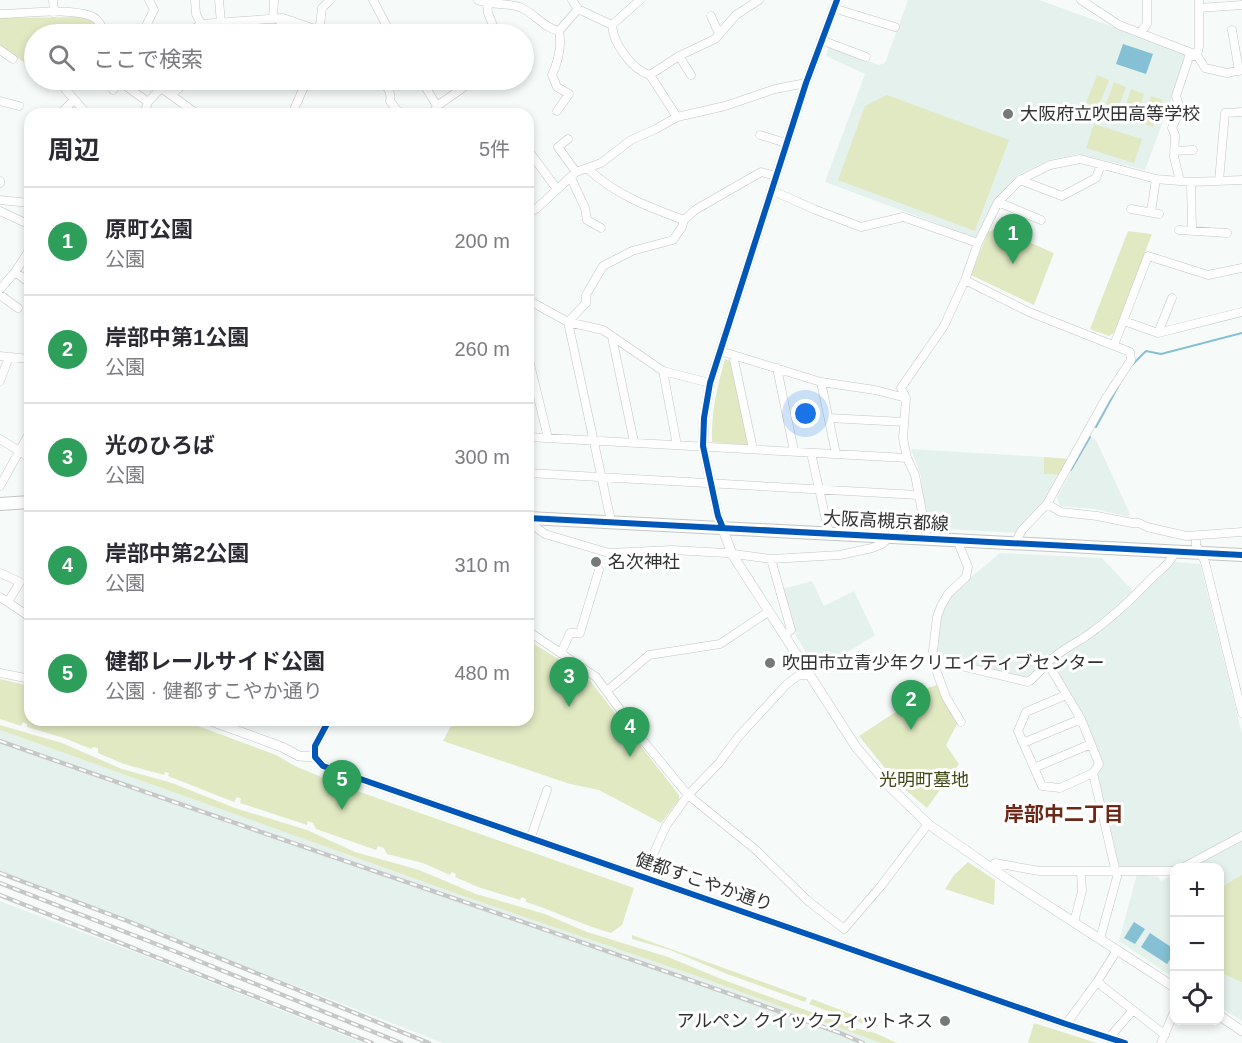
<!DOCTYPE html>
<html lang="ja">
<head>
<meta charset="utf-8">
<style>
	body { margin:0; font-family:Helvetica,"Noto Sans JP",sans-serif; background:#f7f7f7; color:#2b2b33 }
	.controls { position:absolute; right:18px; bottom:18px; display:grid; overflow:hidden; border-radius:12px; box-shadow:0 3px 9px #0003 }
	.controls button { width:54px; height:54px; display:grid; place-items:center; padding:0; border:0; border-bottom:2px solid #e1e1e2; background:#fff; color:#2b2b33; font:30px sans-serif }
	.you { position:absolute; left:806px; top:414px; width:21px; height:21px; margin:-15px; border:4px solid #fff; border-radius:50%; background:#1a73e8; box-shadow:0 0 0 9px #1a73e833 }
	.badge { display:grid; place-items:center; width:39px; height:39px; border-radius:50%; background:#d93025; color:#fff; font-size:20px; font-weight:700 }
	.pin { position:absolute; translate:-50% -50px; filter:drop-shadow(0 2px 3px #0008) }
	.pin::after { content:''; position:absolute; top:32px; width:21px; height:18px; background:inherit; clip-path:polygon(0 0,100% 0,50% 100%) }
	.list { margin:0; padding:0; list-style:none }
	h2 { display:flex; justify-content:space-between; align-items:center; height:78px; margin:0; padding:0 24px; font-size:26px }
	h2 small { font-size:20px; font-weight:400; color:#7c7c81 }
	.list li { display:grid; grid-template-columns:39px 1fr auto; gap:18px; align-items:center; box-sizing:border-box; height:108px; padding:0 24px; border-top:2px solid #e1e1e2 }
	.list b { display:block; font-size:22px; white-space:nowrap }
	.list p { margin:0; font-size:20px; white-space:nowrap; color:#7c7c81 }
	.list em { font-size:20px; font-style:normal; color:#7c7c81 }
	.icon { flex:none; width:33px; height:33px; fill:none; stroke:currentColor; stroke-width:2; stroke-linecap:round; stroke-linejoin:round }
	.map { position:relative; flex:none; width:1242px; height:1043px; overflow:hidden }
	.search { position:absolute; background:#fff; box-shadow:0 3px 9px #0003; left:24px; top:24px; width:510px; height:66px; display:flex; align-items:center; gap:15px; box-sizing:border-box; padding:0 21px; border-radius:33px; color:#7c7c81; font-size:22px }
	.panel { position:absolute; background:#fff; box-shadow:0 3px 9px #0003; left:24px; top:108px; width:510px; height:618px; border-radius:18px }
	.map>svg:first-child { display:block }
	.built { fill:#e5f1ec }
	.green { fill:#e1e9c3 }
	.water { fill:#85c0d4 }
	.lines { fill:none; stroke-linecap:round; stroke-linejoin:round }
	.stream { stroke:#85c0d4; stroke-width:2 }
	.minor-casing { stroke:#c3c6c5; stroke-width:9 }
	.tertiary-casing { stroke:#c3c6c5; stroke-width:10 }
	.primary-casing { stroke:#c3c6c5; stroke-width:14 }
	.minor { stroke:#fefefe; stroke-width:8 }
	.tertiary { stroke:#fefefe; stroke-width:9 }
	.primary { stroke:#fefefe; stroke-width:12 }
	.rail-casing { stroke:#c6c7c7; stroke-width:4.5 }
	.rail { stroke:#fff; stroke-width:2; stroke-dasharray:7; stroke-linecap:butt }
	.cycleway-casing { stroke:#fff; stroke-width:10 }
	.cycleway { stroke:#0057b8; stroke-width:6 }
	.poi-dot { fill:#757978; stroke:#fff; stroke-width:2 }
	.labels { text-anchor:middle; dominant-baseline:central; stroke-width:6; stroke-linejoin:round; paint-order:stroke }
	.poi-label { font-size:18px; fill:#303332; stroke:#fff; text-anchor:start }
	.street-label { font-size:18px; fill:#303332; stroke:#fff }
	.park-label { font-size:18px; fill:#414815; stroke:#fff }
	.neighbourhood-label { font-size:20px; font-weight:bold; fill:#6c2918; stroke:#fff }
</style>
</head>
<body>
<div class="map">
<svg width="1242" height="1043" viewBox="0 0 1242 1043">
	<rect width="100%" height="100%" fill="#f6fbf9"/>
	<path class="built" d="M908 0H1039L1186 53 1187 57 1145 170 1078 154 1049 160 1018 175 994 201 976 238 825 182 865 74 826 56 829 46 879 65 885 63Z
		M1091 437 1096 440 1130 514 1129 517 1095 509 1060 506 1057 497Z
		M911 449 1044 457V474L1060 475 1049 491 1048 498 1015 533 931 528 922 494 921 476Z
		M1000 553 1102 558 1135 593 1083 635 1050 655 1039 664 1033 676 1027 679 937 659 934 656 939 617 950 595Z
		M1175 562 1200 564 1242 734V833L1178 867H1117L1096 773 1102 764 1052 665V660L1087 638 1137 599 1150 583Z
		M812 581 824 606 854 591 875 635 817 671 795 634 796 633 782 589Z
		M0 730 463 896 708 980 881 1043H443L0 871Z
		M1242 838V1021L1220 1007V868H1187Z
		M1137 874 1158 877 1161 881 1174 874V978L1119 941Z
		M0 901 150 958 363 1043H0Z"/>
	<path class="green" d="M79 17 92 21 99 27V34H34V69L0 46V18Z
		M1097 75 1109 80 1098 108 1086 103Z
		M1114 82 1126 87 1116 114 1104 110Z
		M1131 89 1144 94 1135 121 1122 117Z
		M887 95 1009 140 975 231 838 180 865 106Z
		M1151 96 1163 100 1153 127 1141 123Z
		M1094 124 1142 139 1134 163 1086 148Z
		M996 228 1054 253 1034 305 971 275 988 232Z
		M1128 231 1152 234 1115 332 1109 336 1090 329Z
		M725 359 731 361 749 442 747 445 712 442C711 413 717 387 725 359Z
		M1044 457 1070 459 1060 475 1044 474Z
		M528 640 580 673 591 682 679 795V800L661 823 599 790 570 784 443 741 454 720H528Z
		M0 679 30 686V720H182L276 755 295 766 340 785 634 888 622 925 611 933C582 925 555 911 526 902V899L522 897 520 900 478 887 455 877 456 874 452 872 450 875 423 863 387 854 384 848 378 846 376 850 316 829 313 823 308 821 307 825 240 803 241 799 237 797 234 802 168 776 169 773 165 772 164 775 124 764 98 753V748L93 747 91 749 64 738 27 727V724L23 722 21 726 0 719Z
		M937 685 957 719V724L946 745 959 764 927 808 896 782 859 736 914 700 911 694Z
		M0 725 62 743 122 769 172 783 235 808 307 830 355 852 419 870 476 894 545 914 587 932 668 957 724 980 855 1028 875 1033 897 1043H881L708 980 463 896 0 730Z
		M968 862 995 880 994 905 945 889 954 875Z
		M1242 875V982H1241L1220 972V888Z
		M632 935 807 998 805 1002 727 974 670 950 632 939Z
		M812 999 872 1022 878 1025 875 1028 809 1004Z
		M1034 1023 1097 1043H1028Z"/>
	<path class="water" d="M1123 44 1153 54 1146 74 1116 64Z
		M1134 922 1145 929 1135 944 1124 938Z
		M1150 933 1174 949V953L1167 964 1141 947Z"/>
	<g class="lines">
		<path class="stream" d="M1131 366 1146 351 1161 354 1242 333
			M1096 427 1120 383
			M1071 470 1090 437"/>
		<defs>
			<path id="minor" d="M53 0 54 13
				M195 0 196 14 201 24
				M219 0 221 23
				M373 0 391 34
				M478 0C492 6 508 2 522 8 535 14 544 28 559 31
				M572 0 578 9 612 25
				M640 0 612 25C613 43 632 70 650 75L679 56 715 39 736 15 759 0
				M1081 0 1119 25 1197 55 1205 68 1227 73 1242 70
				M833 8 895 27
				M1199 8 1242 5
				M0 14C26 14 67 7 91 16 99 19 102 27 105 34
				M711 16 719 34
				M273 19 274 0
				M1232 30 1239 71
				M1140 33 1147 24V0
				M142 34 154 10 149 0
				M187 34 201 24 283 18 329 34
				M210 34 211 24
				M277 34 283 18
				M319 34 322 8 330 0
				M486 34 494 28 488 13 487 0
				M821 40 866 57
				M0 50 13 59
				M679 56 691 75
				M650 75 677 117
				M72 80 65 89 87 114
				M380 80C387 87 392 91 390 101L400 114
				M421 80 437 106
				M119 81 148 102
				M113 90 120 80
				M171 95 197 114
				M0 101 19 106
				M1180 109 1196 111
				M557 111 569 94 557 87 552 75C558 62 562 46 559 31L578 9
				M60 114 74 100
				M144 114 148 102 161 88 171 95 188 80
				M292 114 307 80
				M433 114 437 106 474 80
				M760 135 786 143
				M568 139 558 147 576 172
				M528 150 557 189
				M1174 151 1193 150
				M588 169C616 195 648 207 684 220
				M571 178 585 208 587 220 601 228
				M1020 180 1062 196 1096 178 1101 165
				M0 181V183
				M1180 181 1174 157 1175 135 1172 128 1180 109 1176 96 1189 57 1197 55 1199 47V0
				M1219 181 1225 113 1242 112
				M1191 182 1192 230
				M771 190 816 210 861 227 903 217 978 243
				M0 200 29 203
				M998 202 1041 220
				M1131 209 1159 214
				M0 211 30 225
				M1151 212 1156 179
				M528 213 536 209 576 172 601 163 631 140 656 129 677 117 725 106 775 89 806 83
				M1179 230 1227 233
				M15 272 30 283
				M965 280 1029 312 1130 352 1131 360 1106 398 1047 504 1022 530 1015 543
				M0 289 15 272 30 249
				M0 295 18 308
				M528 300 568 322 603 330 663 371 710 383
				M1124 321 1158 333 1242 312
				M1158 333 1172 298
				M612 337 634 442
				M1114 345 1148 256 1208 275 1242 268
				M720 351 821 382 875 390 906 398
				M733 355 753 449
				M0 356 30 359
				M528 356 548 438
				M777 368 794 451
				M663 371 677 445
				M0 381 9 357
				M821 382 836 454
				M829 418 904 422
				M528 437 907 458
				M0 439 30 458
				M811 453 829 533
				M528 473 918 495
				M0 486 30 432
				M1047 504 1061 512 1097 516 1132 523H1139L1147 527 1186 536 1242 532
				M528 518 534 526 545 534 609 553 672 550 726 553 771 559 840 555 872 548 882 544 890 537
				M611 521 568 322 586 303V295L603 266 632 251 673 240 682 227 684 220 695 210 761 172 776 176
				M1196 536V545L1205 562 1242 713
				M927 538 915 475 907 458 903 438 906 398 901 388 944 326 965 280 978 243 998 202 1020 180 1050 165 1080 159 1156 179 1191 182 1242 180
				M957 540 968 567 966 577 948 594 941 606 937 617 932 659 946 697 961 722
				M771 559 791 630 784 635
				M0 573 20 582 8 602
				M0 597 30 617
				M528 631 596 677 641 738 688 795 756 850 807 900 844 929 881 886 928 824
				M561 653 570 633H580L599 570
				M932 659 1028 682C1038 676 1044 664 1054 657 1064 649 1075 643 1085 637 1108 621 1129 602 1148 582 1159 570 1168 567 1175 552
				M1047 662 1081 719 1099 764 1093 773 1117 877 1100 939
				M0 673 30 679
				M607 691 649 655 720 644 768 612
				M1066 695 1026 712 1018 731 1042 786 1060 788 1093 773
				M1023 743 1081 719
				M1034 768 1091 744
				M531 837 547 790
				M1182 868 1242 836
				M998 872 995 863 1039 871H1174
				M643 877 666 826 688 795 719 763 739 736 787 684 799 675H809
				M1074 922 1082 891 1081 872
				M1097 982 1165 1035
				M1066 1024 1097 982 1117 950
				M1109 1038 1133 1010
				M1161 1043 1174 1012"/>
			<path id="tertiary" d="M837 0 806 83 710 383 704 418 703 446 718 516 732 554 856 747 890 787 928 824 1010 881 1174 987
				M208 720 282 747 299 756 315 757
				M329 720 315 746V757L323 766 1066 1024 1125 1043
				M1220 1016 1242 1031"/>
			<path id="primary" d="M0 504 30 502
				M528 518 1242 555"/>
		</defs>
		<use href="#minor" class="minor-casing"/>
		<use href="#tertiary" class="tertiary-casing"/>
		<use href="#primary" class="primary-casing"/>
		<use href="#minor" class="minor"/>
		<use href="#tertiary" class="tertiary"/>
		<use href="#primary" class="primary"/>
		<defs>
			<path id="rail" d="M0 741C279 840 561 933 840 1033L863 1043
				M0 873 130 922 429 1043
				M0 883 174 951 401 1043
				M0 895 372 1043"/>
		</defs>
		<use href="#rail" class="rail-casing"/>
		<use href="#rail" class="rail"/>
		<defs>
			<path id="cycleway" d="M528 518 1242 555
				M723 528 718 516 703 446 704 418 710 383 806 83 837 0
				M329 720 315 746V757L323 766 1066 1024 1125 1043"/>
		</defs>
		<use href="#cycleway" class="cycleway-casing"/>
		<use href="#cycleway" class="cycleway"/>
	</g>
	<g class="poi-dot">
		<circle cx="1008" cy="114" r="6"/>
		<circle cx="596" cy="562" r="6"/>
		<circle cx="770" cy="663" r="6"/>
		<circle cx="945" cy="1021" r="6"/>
	</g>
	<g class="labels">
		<g class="poi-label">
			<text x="1020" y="114">大阪府立吹田高等学校</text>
			<text x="608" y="562">名次神社</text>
			<text x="782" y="663">吹田市立青少年クリエイティブセンター</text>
			<text x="933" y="1021" text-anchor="end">アルペン クイックフィットネス</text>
		</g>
		<g class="street-label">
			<text transform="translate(886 521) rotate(3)">大阪高槻京都線</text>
			<text transform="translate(704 882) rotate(19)">健都すこやか通り</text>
		</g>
		<g class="park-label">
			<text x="924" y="780">光明町墓地</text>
		</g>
		<g class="neighbourhood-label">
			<text x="1064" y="814">岸部中二丁目</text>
		</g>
	</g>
</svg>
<div class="controls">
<button>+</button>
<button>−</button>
<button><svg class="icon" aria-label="locate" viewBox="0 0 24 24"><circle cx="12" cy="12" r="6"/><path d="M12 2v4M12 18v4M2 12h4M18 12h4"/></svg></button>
</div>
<div class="you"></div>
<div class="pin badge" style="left:1013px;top:264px;background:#2e9e5b">1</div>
<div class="pin badge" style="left:911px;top:730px;background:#2e9e5b">2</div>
<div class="pin badge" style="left:569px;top:707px;background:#2e9e5b">3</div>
<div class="pin badge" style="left:630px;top:757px;background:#2e9e5b">4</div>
<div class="pin badge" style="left:342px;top:810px;background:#2e9e5b">5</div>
<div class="search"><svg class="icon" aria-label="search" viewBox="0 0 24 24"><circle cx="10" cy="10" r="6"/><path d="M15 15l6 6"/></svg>ここで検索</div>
<section class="panel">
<h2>周辺<small>5件</small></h2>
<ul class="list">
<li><span class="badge" style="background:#2e9e5b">1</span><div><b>原町公園</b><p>公園</p></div><em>200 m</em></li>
<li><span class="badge" style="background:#2e9e5b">2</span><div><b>岸部中第1公園</b><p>公園</p></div><em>260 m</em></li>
<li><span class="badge" style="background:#2e9e5b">3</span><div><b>光のひろば</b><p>公園</p></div><em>300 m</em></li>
<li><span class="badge" style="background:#2e9e5b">4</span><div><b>岸部中第2公園</b><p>公園</p></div><em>310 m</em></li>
<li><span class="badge" style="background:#2e9e5b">5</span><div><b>健都レールサイド公園</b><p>公園 · 健都すこやか通り</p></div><em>480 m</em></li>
</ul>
</section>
</div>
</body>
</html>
